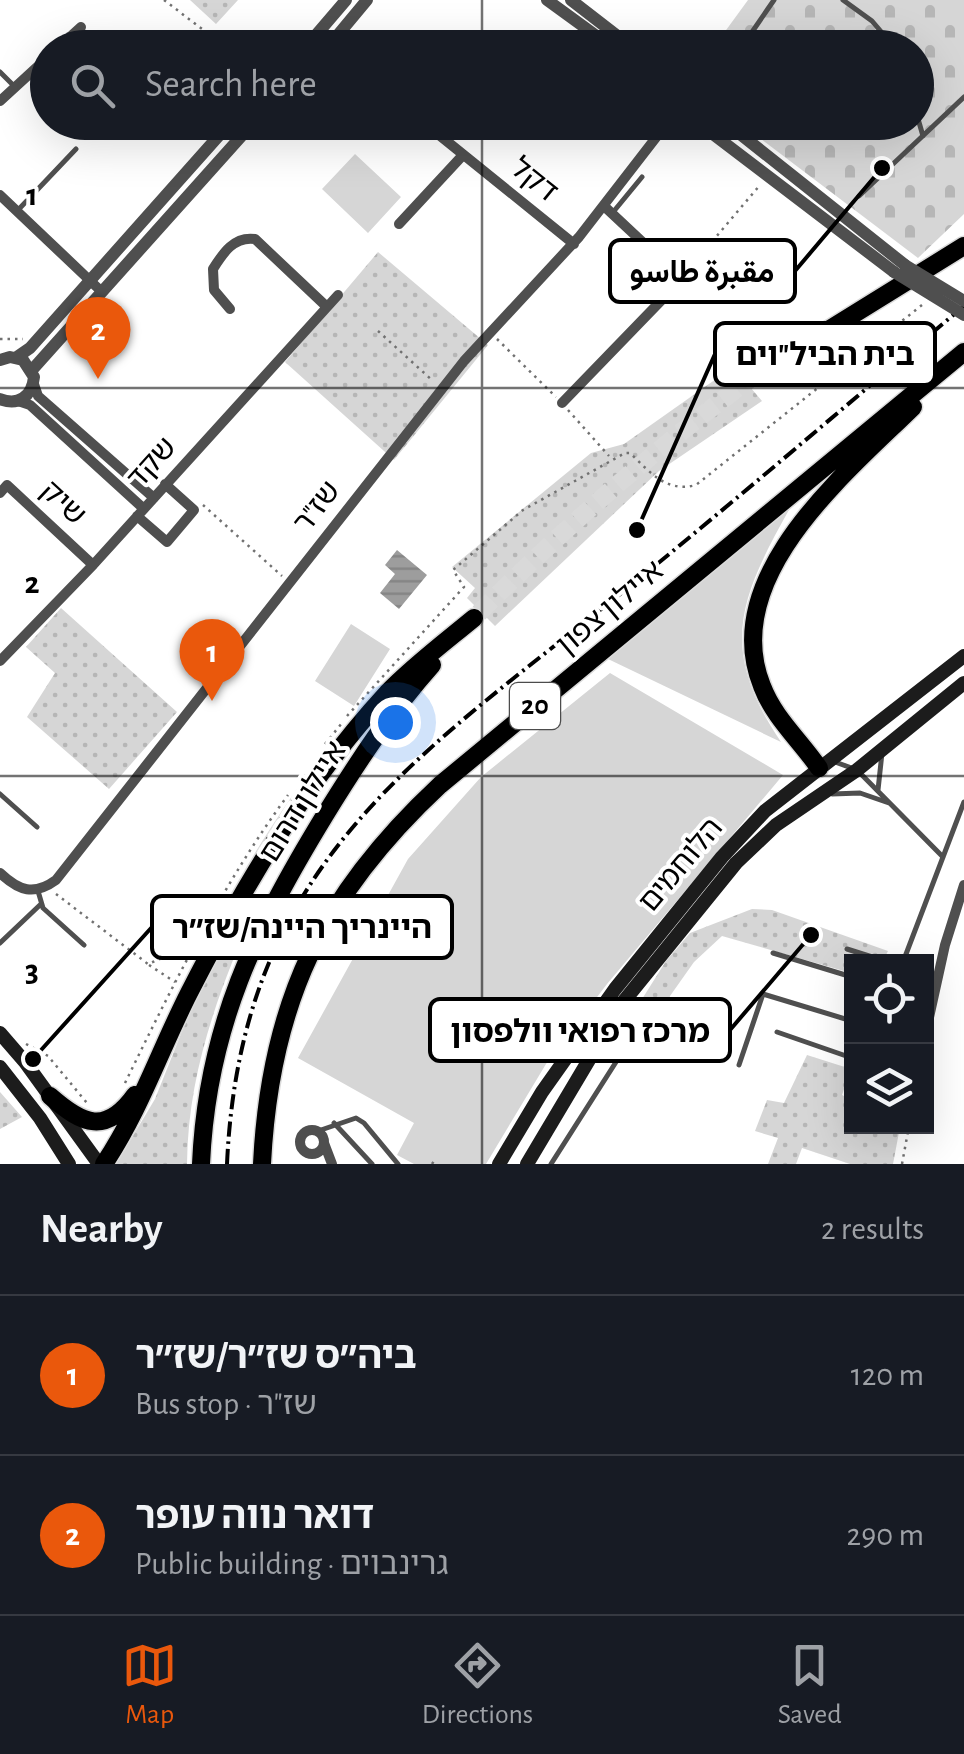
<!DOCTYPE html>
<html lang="en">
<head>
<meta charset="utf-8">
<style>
	body { margin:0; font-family:"Alegreya Sans",Vazirmatn,"Noto Sans Hebrew",sans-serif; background:#242831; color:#f1f3f6 }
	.controls { position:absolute; right:30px; bottom:30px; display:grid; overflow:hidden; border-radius:0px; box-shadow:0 10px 40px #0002 }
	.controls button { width:90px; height:90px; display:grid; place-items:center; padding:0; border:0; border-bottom:2px solid #363941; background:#171b24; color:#f1f3f6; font:50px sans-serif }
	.you { position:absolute; left:395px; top:722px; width:35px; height:35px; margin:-25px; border:8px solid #fff; border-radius:50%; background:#1a73e8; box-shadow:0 0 0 15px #1a73e833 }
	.badge { display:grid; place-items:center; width:65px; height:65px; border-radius:50%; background:#ea580c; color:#fff; font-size:32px; font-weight:700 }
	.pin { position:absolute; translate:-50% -82px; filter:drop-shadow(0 2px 5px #0008) }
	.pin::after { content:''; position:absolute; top:52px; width:35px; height:30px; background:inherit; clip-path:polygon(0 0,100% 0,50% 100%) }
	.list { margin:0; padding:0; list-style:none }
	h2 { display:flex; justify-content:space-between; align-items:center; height:130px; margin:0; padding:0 40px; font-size:42px }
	h2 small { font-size:32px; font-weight:400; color:#9ea1a6 }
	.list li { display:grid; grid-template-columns:65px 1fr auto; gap:30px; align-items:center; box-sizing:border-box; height:160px; padding:0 40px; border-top:2px solid #363941 }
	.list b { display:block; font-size:38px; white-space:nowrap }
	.list p { margin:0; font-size:32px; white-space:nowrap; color:#9ea1a6 }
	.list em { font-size:32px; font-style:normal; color:#9ea1a6 }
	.icon { flex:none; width:55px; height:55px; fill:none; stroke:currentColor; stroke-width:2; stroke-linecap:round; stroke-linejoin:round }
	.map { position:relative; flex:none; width:964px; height:1164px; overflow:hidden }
	.search { position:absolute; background:#171b24; box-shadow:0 10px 40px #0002; left:30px; right:30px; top:30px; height:110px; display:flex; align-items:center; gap:25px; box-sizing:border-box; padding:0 35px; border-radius:55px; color:#9ea1a6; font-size:38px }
	.sheet { height:450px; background:#171b24 }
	nav { display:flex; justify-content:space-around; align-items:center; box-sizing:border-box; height:140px; border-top:2px solid #363941; background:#171b24; font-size:28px; color:#9ea1a6 }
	nav a { display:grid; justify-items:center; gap:5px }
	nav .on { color:#ea580c }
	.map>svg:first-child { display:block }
	.grass { fill:#d6d6d6 }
	.cemetery { fill:url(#cemetery-stones) }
	.park { fill:url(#park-dots) }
	.water { fill:url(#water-rules) }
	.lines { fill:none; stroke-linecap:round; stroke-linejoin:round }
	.motorway-tunnel { stroke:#d9d9d9; stroke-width:18; stroke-dasharray:18 9; stroke-linecap:butt }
	.motorway-casing { stroke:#dbdbdb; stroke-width:21 }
	.path { stroke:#717171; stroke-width:2.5; stroke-dasharray:2.5 5; stroke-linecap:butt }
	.service { stroke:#4f4f4f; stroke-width:5 }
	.minor { stroke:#4f4f4f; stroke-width:10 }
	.tertiary { stroke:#4f4f4f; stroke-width:12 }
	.secondary { stroke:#1c1c1c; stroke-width:14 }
	.motorway { stroke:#000; stroke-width:18 }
	.rail { stroke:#000; stroke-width:4; stroke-dasharray:15 5 2.5 5; stroke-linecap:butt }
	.tertiary-bridge { stroke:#4f4f4f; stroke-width:12 }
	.grid { fill:none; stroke:#000; stroke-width:2.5; stroke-opacity:0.55 }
	.labels { text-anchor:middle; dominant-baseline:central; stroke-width:8; stroke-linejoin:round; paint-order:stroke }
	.shield { fill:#fff; stroke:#4c4c4c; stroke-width:2.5 }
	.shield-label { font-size:28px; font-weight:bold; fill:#000 }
	.street-label { font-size:30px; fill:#000; stroke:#fff }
	.grid-label { font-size:32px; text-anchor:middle; font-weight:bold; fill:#000; stroke:#fff; stroke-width:8; stroke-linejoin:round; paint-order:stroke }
	.leader { fill:none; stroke:#000; stroke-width:4 }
	.callout-dot { fill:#000; stroke:#fff; stroke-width:4 }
	.callout { fill:#fff; stroke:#000; stroke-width:4 }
	.callout-label { font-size:32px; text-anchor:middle; font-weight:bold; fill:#000 }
</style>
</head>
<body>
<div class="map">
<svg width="964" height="1164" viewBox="0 0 964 1164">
	<defs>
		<pattern id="cemetery-stones" width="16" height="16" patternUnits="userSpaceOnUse" patternTransform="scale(2.5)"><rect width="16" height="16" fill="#d6d6d6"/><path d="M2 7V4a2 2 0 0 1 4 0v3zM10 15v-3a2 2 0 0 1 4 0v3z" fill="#b6b6b6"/></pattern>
		<pattern id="park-dots" width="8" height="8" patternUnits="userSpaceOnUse" patternTransform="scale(2.5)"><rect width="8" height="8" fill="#d6d6d6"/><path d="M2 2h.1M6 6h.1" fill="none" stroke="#b6b6b6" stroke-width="1.8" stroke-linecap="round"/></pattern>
		<pattern id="water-rules" width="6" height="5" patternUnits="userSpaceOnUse" patternTransform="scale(2.5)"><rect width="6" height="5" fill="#9d9d9d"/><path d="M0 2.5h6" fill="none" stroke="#858585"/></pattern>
	</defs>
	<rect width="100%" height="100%" fill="#fff"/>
	<path class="grass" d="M355 154 401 197 368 233 322 189Z
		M790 508C739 599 718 649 781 742L608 659Z
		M351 624 390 649 354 706 315 681Z
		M610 673 783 775 607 984 546 1064 486 1164H414L397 1155 414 1123 298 1058 408 859 481 777Z"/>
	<path class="cemetery" d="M748 0H964V214L918 258 740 123 916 122V48H713Z"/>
	<path class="park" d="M190 0H238L216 24Z
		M378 252 488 345 394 460 285 362Z
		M733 367 762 401 659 471 495 626 467 598 475 588 452 567 591 453 624 444Z
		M61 608 177 712 109 789 27 717 55 673 26 647Z
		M254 894 259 899C221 985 188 1068 187 1164H116L155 1099 200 986Z
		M752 909 772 910 888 951 883 961 852 962 851 973 722 936 694 962 670 996 660 1053 626 1038 627 1023 666 961 690 933Z
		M807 1055 851 1069 842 1095 851 1100 852 1126 900 1127 893 1164H850L802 1148 796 1164H768L778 1138 755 1131 767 1100 784 1103Z
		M0 1092 22 1117 0 1129Z"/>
	<path class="water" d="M397 550 427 575 399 609 380 593 395 574 385 565Z"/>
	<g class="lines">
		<path class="motorway-tunnel" d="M479 613C568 524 653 451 754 376"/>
		<defs>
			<path id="motorway" d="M754 376 964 246
				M819 768C800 740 774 718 762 686 718 577 846 473 913 407
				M50 1096C83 1125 106 1135 135 1095
				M104 1164C140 1110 160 1050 189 993 243 887 306 781 387 693 413 666 445 642 474 618
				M201 1164C207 1027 255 930 325 815 357 763 391 711 432 665
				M262 1164C270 1002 322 895 440 785L964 352"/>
		</defs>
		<use href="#motorway" class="motorway-casing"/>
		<path class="path" d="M164 0 227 48
			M688 270 760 185
			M378 331 433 381
			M0 339H23
			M497 339 556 397
			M568 410 609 456
			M203 505 282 576
			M347 716 464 587 453 570 523 510 625 453H630C650 472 666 493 696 485L922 305
			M325 744 342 723
			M56 894 148 964 162 958 191 916 204 921
			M149 965 175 982
			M26 1044 48 1056 87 1103
			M125 1083C174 983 222 885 288 795
			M432 1164 434 1161
			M902 1164 909 1126"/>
		<path class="service" d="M843 0 872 21 895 48
			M741 48 774 0
			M0 72 13 85
			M916 112 923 136
			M859 196 964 97
			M19 209 76 149
			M614 211 642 177
			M835 762 857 770 943 857
			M878 790 882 753
			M0 794 37 827
			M832 794 860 793 889 803
			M38 891 43 908 84 945
			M0 943 41 904
			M847 949 888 962
			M773 953 852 977
			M903 962 964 802
			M777 1032 852 1058
			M739 1065 763 994 852 1021
			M334 1123 372 1164
			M318 1131 356 1118 364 1123 398 1164
			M551 1164 616 1062C618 1041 613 1029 590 1031"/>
		<path class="minor" d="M58 48 81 27
			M0 101 48 57
			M423 122 574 244
			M0 195 102 292
			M399 224 463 155
			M230 309 214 290 213 269C223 253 234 236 255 239L327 307
			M34 384 38 396 154 498
			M18 401 30 405 144 509
			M562 403 682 279 605 207
			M0 493 7 485 93 565
			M137 516 167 542 194 510 165 484
			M0 661 93 565 338 295
			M0 873C19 891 34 896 56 880L464 361 579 237 668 122
			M926 1031 945 945 964 885
			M300 1142a12 12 0 1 1 24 0a12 12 0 1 1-24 0Z
			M324 1143 332 1164"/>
		<path class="tertiary" d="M547 0 613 48
			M571 0 633 48
			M305 48 346 0
			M327 48 367 0
			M697 122 894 272
			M725 122 905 265
			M17 357 30 348 231 122
			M0 360 10 357 23 360 34 377C32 397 18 406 0 399
			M32 370 254 122"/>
		<path class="secondary" d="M0 1033 25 1062 99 1164
			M0 1067 40 1118 69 1164
			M499 1164 542 1092 615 989 722 857 765 811 964 656
			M527 1164 624 1001 736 863 776 825 857 770 964 683"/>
		<use href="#motorway" class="motorway"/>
		<path class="rail" d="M227 1164C241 857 423 754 640 578 749 489 856 397 964 306"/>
		<path class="tertiary-bridge" d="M905 265 964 301
			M894 272 964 315"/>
	</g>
	<path class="grid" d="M482 0V48M482 122V1164M0 388H964M0 776H964"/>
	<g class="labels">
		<rect class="shield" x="510" y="683" width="50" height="46" rx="8"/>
		<g class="shield-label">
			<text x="535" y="706">20</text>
		</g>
		<g class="street-label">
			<text transform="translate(534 180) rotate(39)">דקל</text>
			<text transform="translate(152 463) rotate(-48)">שקד</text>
			<text transform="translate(63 503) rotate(43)">שיק</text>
			<text transform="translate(317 507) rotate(-52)">שז"ר</text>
			<text transform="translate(610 608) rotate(-40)">איילון צפון</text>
			<text transform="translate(303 802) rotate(-58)">איילון דרום</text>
			<text transform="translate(681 865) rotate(-50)">הלוחמים</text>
		</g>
	</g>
	<g class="grid-label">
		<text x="32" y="205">1</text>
		<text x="32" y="593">2</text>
		<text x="32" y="981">3</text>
	</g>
	<path class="leader" d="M882 168L795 271M637 530L715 354M33 1059L152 927M811 935L730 1030"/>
	<g class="callout-dot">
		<circle cx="882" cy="168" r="10"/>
		<circle cx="637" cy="530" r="10"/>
		<circle cx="33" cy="1059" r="10"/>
		<circle cx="811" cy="935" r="10"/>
	</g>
	<g class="callout">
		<rect x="610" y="240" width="185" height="62" rx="10"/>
		<rect x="715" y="323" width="220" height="62" rx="10"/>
		<rect x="152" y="896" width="300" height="62" rx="10"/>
		<rect x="430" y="999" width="300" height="62" rx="10"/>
	</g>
	<g class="callout-label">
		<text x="702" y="282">مقبرة طاسو</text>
		<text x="825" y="365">בית הביל"וים</text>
		<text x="302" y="938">היינריך היינה/שז״ר</text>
		<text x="580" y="1042">מרכז רפואי וולפסון</text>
	</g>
</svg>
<div class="controls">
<button><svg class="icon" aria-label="locate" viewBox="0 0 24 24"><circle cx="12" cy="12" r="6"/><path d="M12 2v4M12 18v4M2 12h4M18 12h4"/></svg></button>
<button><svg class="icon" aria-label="layers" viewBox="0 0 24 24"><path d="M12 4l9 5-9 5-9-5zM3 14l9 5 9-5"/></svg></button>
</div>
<div class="you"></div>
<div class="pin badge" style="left:212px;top:701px">1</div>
<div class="pin badge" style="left:98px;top:379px">2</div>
<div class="search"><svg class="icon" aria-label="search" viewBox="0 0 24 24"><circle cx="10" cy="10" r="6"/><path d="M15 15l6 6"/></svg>Search here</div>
</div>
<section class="sheet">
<h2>Nearby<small>2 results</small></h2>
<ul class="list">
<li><span class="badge">1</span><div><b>ביה״ס שז״ר/שז״ר</b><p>Bus stop · שז&quot;ר</p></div><em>120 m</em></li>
<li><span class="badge">2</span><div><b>דואר נווה עופר</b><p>Public building · גרינבוים</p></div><em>290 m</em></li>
</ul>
</section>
<nav>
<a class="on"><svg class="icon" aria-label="map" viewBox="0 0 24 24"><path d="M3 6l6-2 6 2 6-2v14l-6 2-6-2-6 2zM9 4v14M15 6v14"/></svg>Map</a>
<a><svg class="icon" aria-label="directions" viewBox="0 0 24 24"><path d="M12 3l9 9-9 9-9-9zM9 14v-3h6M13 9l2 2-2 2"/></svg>Directions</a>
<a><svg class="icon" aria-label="saved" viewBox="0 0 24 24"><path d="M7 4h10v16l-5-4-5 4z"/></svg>Saved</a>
</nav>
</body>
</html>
